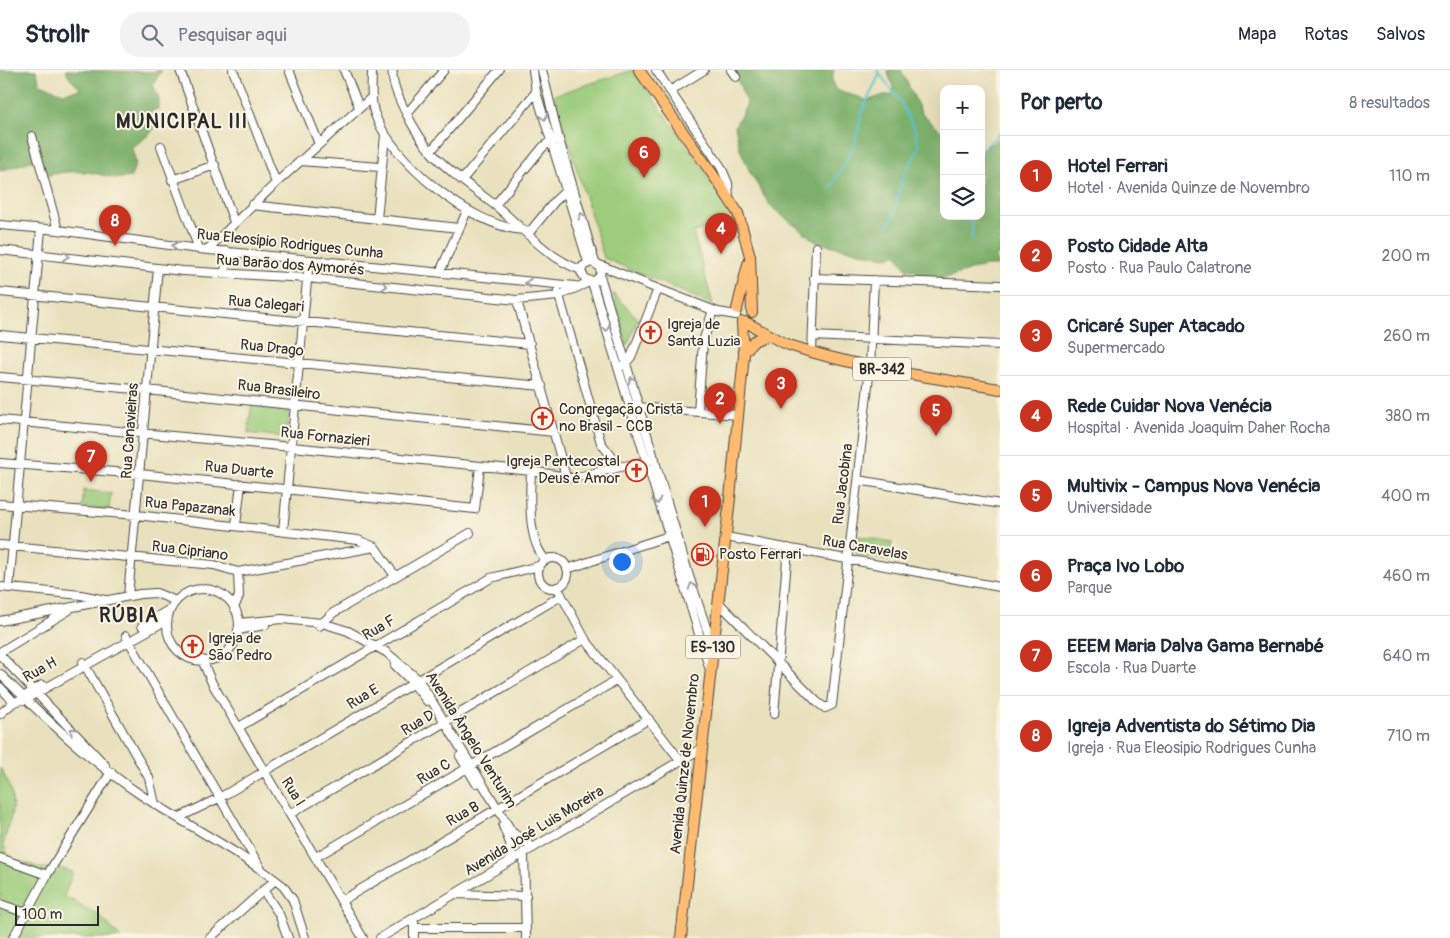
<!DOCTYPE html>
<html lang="pt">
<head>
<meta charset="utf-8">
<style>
	body { margin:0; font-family:Pangolin,sans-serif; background:#f2f2f3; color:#1f2937 }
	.controls { position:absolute; right:15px; top:15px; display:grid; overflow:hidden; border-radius:10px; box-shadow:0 5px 20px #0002 }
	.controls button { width:45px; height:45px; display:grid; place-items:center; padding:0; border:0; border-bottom:1px solid #e0e1e3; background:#fff; color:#1f2937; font:25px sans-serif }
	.scale { position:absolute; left:15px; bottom:12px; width:84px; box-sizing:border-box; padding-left:5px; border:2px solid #2b2b2b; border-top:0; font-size:14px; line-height:18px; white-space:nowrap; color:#2b2b2b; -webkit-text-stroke:4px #fcf5e5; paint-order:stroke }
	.you { position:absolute; left:621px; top:491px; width:18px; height:18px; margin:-12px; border:4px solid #fff; border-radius:50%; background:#1a73e8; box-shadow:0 0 0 8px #1a73e833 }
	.badge { display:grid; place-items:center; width:32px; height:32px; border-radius:50%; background:#c8321e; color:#fff; font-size:16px; font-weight:700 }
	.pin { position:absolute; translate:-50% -41px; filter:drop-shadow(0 1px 2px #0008) }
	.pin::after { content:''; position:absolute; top:26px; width:18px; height:15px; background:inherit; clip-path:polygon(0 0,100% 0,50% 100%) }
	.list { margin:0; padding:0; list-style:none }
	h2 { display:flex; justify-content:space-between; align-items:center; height:65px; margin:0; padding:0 20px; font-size:21px }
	h2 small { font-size:16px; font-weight:400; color:#747a83 }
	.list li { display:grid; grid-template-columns:32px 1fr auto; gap:15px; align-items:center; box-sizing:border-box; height:80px; padding:0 20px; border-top:1px solid #e0e1e3 }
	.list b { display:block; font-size:19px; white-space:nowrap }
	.list p { margin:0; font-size:16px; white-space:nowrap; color:#747a83 }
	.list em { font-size:16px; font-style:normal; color:#747a83 }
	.icon { flex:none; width:28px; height:28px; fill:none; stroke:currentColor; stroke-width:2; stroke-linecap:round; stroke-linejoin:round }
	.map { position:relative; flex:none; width:1000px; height:868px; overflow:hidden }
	header { display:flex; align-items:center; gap:30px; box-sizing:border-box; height:70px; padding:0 25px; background:#fff; border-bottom:1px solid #e0e1e3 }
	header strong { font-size:24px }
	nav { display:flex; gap:28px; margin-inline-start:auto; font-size:18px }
	.search { width:350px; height:45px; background:#f2f2f3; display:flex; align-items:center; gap:12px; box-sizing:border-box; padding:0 18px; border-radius:20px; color:#747a83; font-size:19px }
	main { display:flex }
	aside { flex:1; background:#fff }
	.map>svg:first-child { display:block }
	.green { fill:#9ccc7b; stroke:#647c53 }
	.forest { fill:#7db06b; stroke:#546e4b }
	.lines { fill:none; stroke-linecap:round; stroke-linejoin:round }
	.stream { stroke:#58c3d2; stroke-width:2 }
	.minor-casing { stroke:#484641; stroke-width:10 }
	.major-casing { stroke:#484641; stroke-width:12 }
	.minor { stroke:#fff; stroke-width:8 }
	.major { stroke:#ffbb71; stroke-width:10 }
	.oneway { stroke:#a0a0a0 }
	.labels { text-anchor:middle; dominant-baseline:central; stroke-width:4; stroke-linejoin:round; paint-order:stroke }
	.shield { fill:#fcf5e5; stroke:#6a6863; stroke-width:1 }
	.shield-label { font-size:14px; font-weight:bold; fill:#2b2b2b }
	.street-label { font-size:15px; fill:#2b2b2b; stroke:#fcf5e5 }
	.poi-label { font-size:15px; fill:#2b2b2b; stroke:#fcf5e5; text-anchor:start }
	.district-label { font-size:20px; font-weight:bold; letter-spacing:1px; fill:#2b2b2b; stroke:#fcf5e5 }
</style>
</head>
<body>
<header>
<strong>Strollr</strong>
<div class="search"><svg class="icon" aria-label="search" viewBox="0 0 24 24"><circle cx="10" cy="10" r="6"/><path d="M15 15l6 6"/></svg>Pesquisar aqui</div>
<nav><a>Mapa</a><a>Rotas</a><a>Salvos</a></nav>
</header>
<main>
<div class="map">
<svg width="1000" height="868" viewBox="0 0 1000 868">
	<rect width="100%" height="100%" fill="#fcf5e5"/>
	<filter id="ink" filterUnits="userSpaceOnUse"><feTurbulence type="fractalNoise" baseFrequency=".02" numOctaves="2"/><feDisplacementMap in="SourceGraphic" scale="10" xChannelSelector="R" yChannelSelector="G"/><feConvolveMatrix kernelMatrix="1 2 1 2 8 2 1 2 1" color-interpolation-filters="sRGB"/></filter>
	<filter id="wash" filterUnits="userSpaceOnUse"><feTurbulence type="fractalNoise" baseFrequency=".0096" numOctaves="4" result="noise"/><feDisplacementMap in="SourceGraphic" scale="20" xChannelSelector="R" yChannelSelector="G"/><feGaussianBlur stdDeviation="1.12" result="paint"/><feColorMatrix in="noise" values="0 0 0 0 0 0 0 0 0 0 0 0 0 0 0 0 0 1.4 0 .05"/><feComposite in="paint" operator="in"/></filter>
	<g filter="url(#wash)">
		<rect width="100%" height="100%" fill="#e9e1bd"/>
		<path class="green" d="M633 0 698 91 735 150 693 162 713 235 604 188 554 25Z
			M613 223 638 249 627 276Z
			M252 331 290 336 286 367 248 363Z
			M84 420 111 423 109 440 82 437Z
			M859 466 892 472 889 491 856 485Z
			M0 698C19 728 13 742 3 774L10 789 43 798H60L73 802 64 826 99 845 121 868H0Z"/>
		<path class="forest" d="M0 0H36L40 14 63 23 81 19 70 9 66 0 151 2 162 0 153 14 159 30V38L150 42V46H158C153 69 144 65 132 79L136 92 131 107C112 111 103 103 85 102 72 101 58 102 46 106L40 88 0 101Z
			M730 0H834L832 9 834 18C845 26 856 24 867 31L884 25H891L894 20 887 0H901L922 44 944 64V146H981V81L1000 68V185L996 184 997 196H984L939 210 922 208 913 200 907 199 897 185 884 187 873 185 816 172 770 136 750 102 740 79 735 56 747 34 740 15Z"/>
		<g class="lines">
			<path class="stream" d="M877 0 902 34 915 61 919 78 902 109 894 145 888 156
				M981 81 1000 63
				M831 118 855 74 862 42 879 5
				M972 171V146"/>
		</g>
	</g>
	<g filter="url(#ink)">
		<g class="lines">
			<defs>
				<path id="minor" d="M180 0 234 152
					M233 0 276 113
					M289 0 319 74
					M344 0 359 37
					M372 0C372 14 370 28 374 42 390 90 473 158 524 160
					M393 0C389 18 418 67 431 82 450 103 474 119 496 136 522 157 548 189 581 200
					M533 0 536 22 588 192
					M542 0 558 66 595 193
					M656 0 721 97 728 113 729 128
					M731 0 736 7
					M670 21 704 0
					M408 42 444 0
					M32 66 58 160
					M161 76 199 179
					M431 81 499 0
					M300 91 380 97
					M172 110 215 95
					M462 110 536 22
					M252 135 459 158
					M495 135 543 77 555 68
					M377 149 385 65
					M0 155 58 160 199 179 575 216
					M528 164 555 131 570 117
					M208 179 276 113 372 27
					M0 180 183 201 307 208 517 230 558 226 589 212
					M597 194 658 219 718 242 736 245
					M440 202 467 141
					M225 203 227 181
					M600 206 595 211 586 210 581 202 583 196 591 192C599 194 602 199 600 206L689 506 712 575
					M814 208 1000 215
					M592 212 710 600
					M0 222 530 274
					M558 222 601 373 620 397
					M517 230 566 407
					M0 265 542 316
					M813 266 1000 275
					M812 282 816 177
					M624 295 631 287 658 219
					M0 307 146 320 554 362
					M636 337 738 345
					M698 342 703 272 713 240
					M0 350 292 377 531 401 573 408 655 389
					M0 393 140 404 475 439 480 397
					M531 401C530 425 527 472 546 490
					M858 410 1000 434
					M0 434 136 445 358 470 375 477 395 506
					M236 455 241 414
					M283 461 309 190
					M726 467 1000 517
					M0 475 214 495 238 502 375 477
					M538 503a15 15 0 1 1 30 0a15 15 0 1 1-30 0Z
					M567 499 672 465
					M0 517 81 525 105 530
					M557 517 585 569 681 691
					M9 518 41 159
					M167 555a36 36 0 1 1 72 0a36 36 0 1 1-72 0Z
					M128 526 158 198
					M719 533 817 632 825 638 832 635 870 297 874 210
					M234 538 239 526 238 502
					M0 551 140 524 156 523 176 531
					M239 553 282 549 322 553 348 561 386 582 419 610 512 762 533 778
					M142 556 170 539
					M319 556 333 543 470 463
					M238 560 265 555
					M126 566 261 799
					M0 582 69 540
					M0 585 105 695
					M202 590 212 613 363 868
					M83 592 149 708 155 734
					M395 595 413 613 427 631
					M0 604C45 648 89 690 141 725 188 756 239 781 283 816L293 830 305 868
					M0 617 14 632
					M20 629 42 615
					M0 644 14 632 26 629 167 550
					M774 644 788 478
					M239 657 491 508 539 496
					M460 686 476 713
					M290 744 585 569
					M178 748 221 727 561 526
					M503 756 510 773 511 790
					M524 782 526 868
					M316 787 617 610
					M0 788 47 805
					M263 820 279 844 288 868
					M455 824 526 826
					M341 831 649 649
					M0 834 26 843
					M414 853V868
					M414 858H526
					M13 868 47 805 111 702
					M210 868 275 810
					M380 868 702 678"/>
				<path id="major" d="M639 0 718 112 738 143 750 186 752 242
					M737 239 748 194
					M745 252C760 259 773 269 789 275 857 298 930 307 1000 319
					M745 281 754 271 768 265
					M681 868 730 428 744 285 742 252"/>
			</defs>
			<use href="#minor" class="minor-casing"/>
			<use href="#major" class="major-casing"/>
			<use href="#minor" class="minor"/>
			<use href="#major" class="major"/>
		</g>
		<defs><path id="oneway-chevron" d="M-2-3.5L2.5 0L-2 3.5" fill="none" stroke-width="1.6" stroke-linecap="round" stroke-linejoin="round" transform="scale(1.25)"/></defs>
		<g class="oneway">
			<use href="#oneway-chevron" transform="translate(544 47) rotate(73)"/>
			<use href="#oneway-chevron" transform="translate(582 146) rotate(-106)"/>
			<use href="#oneway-chevron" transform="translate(175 176) rotate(-173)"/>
			<use href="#oneway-chevron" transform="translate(66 186) rotate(7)"/>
			<use href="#oneway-chevron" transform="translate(528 213) rotate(-175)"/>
			<use href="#oneway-chevron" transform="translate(384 216) rotate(6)"/>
			<use href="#oneway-chevron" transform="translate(606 258) rotate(73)"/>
			<use href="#oneway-chevron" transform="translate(632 310) rotate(-106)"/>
			<use href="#oneway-chevron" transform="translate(657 431) rotate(73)"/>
			<use href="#oneway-chevron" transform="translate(692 516) rotate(-108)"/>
			<use href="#oneway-chevron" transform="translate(73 661) rotate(-135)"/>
		</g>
	</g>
	<defs>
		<symbol id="church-ring" viewBox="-11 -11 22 22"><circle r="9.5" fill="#fcf5e5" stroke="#c8321e" stroke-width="1.5"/><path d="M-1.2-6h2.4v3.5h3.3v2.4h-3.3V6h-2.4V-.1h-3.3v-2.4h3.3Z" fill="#c8321e"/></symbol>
		<symbol id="fuel-ring" viewBox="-11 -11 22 22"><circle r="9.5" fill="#fcf5e5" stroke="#c8321e" stroke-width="1.5"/><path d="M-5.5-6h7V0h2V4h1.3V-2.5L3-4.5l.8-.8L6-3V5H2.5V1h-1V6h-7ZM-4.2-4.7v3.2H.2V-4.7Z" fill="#c8321e"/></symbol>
	</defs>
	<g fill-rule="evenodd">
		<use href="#church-ring" x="638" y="250" width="25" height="25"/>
		<use href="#church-ring" x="530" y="336" width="25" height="25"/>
		<use href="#church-ring" x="624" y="388" width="25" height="25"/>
		<use href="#fuel-ring" x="690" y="472" width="25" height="25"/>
		<use href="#church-ring" x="180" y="564" width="25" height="25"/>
	</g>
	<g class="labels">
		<g class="shield">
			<rect x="853" y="287.5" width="58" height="23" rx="4"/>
			<rect x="685.5" y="565.5" width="55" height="23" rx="4"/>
		</g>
		<g class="shield-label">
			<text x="882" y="299">BR-342</text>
			<text x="713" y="577">ES-130</text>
		</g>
		<g class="street-label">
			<text transform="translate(290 174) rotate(6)">Rua Eleosipio Rodrigues Cunha</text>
			<text transform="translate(290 195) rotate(4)">Rua Barão dos Aymorés</text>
			<text transform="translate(266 234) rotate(5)">Rua Calegari</text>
			<text transform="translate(272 278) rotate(6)">Rua Drago</text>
			<text transform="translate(279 320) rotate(7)">Rua Brasileiro</text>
			<text transform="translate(130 361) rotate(-86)">Rua Canavieiras</text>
			<text transform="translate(325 367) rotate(6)">Rua Fornazieri</text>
			<text transform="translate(239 400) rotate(6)">Rua Duarte</text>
			<text transform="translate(843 414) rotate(-83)">Rua Jacobina</text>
			<text transform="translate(190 437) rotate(6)">Rua Papazanak</text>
			<text transform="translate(865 478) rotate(10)">Rua Caravelas</text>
			<text transform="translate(190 481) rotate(7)">Rua Cipriano</text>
			<text transform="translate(379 558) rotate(-30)">Rua F</text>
			<text transform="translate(40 600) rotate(-29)">Rua H</text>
			<text transform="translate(363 627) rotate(-31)">Rua E</text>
			<text transform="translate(418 653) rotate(-31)">Rua D</text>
			<text transform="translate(471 670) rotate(58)">Avenida Ângelo Venturim</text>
			<text transform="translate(685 694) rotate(-84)">Avenida Quinze de Novembro</text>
			<text transform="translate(434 702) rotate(-31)">Rua C</text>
			<text transform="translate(293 722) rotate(58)">Rua I</text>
			<text transform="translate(463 744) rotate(-30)">Rua B</text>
			<text transform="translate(534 761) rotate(-31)">Avenida José Luis Moreira</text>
		</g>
		<g class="poi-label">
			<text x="667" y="254">Igreja de<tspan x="667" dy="17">Santa Luzia</tspan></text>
			<text x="559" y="339">Congregação Cristã<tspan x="559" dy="17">no Brasil - CCB</tspan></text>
			<text x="620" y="391" text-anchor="end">Igreja Pentecostal<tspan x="620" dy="17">Deus é Amor</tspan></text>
			<text x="719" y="484">Posto Ferrari</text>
			<text x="208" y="568">Igreja de<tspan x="208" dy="17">São Pedro</tspan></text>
		</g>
		<g class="district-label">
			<text x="182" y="51">MUNICIPAL III</text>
			<text x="129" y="545">RÚBIA</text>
		</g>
	</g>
</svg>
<div class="controls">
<button>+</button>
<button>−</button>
<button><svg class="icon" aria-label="layers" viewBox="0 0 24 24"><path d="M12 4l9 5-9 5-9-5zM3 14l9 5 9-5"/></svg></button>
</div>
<div class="scale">100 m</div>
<div class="you"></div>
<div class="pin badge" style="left:705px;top:457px">1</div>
<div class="pin badge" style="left:720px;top:354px">2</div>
<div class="pin badge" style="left:781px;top:339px">3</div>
<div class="pin badge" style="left:721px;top:184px">4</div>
<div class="pin badge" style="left:936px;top:366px">5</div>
<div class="pin badge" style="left:644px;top:108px">6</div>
<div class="pin badge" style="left:91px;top:412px">7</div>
<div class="pin badge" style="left:115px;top:176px">8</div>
</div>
<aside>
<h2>Por perto<small>8 resultados</small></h2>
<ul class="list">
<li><span class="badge">1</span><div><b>Hotel Ferrari</b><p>Hotel · Avenida Quinze de Novembro</p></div><em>110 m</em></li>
<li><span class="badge">2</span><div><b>Posto Cidade Alta</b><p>Posto · Rua Paulo Calatrone</p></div><em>200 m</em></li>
<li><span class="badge">3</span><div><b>Cricaré Super Atacado</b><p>Supermercado</p></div><em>260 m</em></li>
<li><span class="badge">4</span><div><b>Rede Cuidar Nova Venécia</b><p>Hospital · Avenida Joaquim Daher Rocha</p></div><em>380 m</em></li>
<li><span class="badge">5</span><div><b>Multivix - Campus Nova Venécia</b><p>Universidade</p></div><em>400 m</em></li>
<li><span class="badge">6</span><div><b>Praça Ivo Lobo</b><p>Parque</p></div><em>460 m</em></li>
<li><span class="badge">7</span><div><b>EEEM Maria Dalva Gama Bernabé</b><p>Escola · Rua Duarte</p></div><em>640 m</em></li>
<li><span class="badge">8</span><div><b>Igreja Adventista do Sétimo Dia</b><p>Igreja · Rua Eleosipio Rodrigues Cunha</p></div><em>710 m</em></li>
</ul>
</aside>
</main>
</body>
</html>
